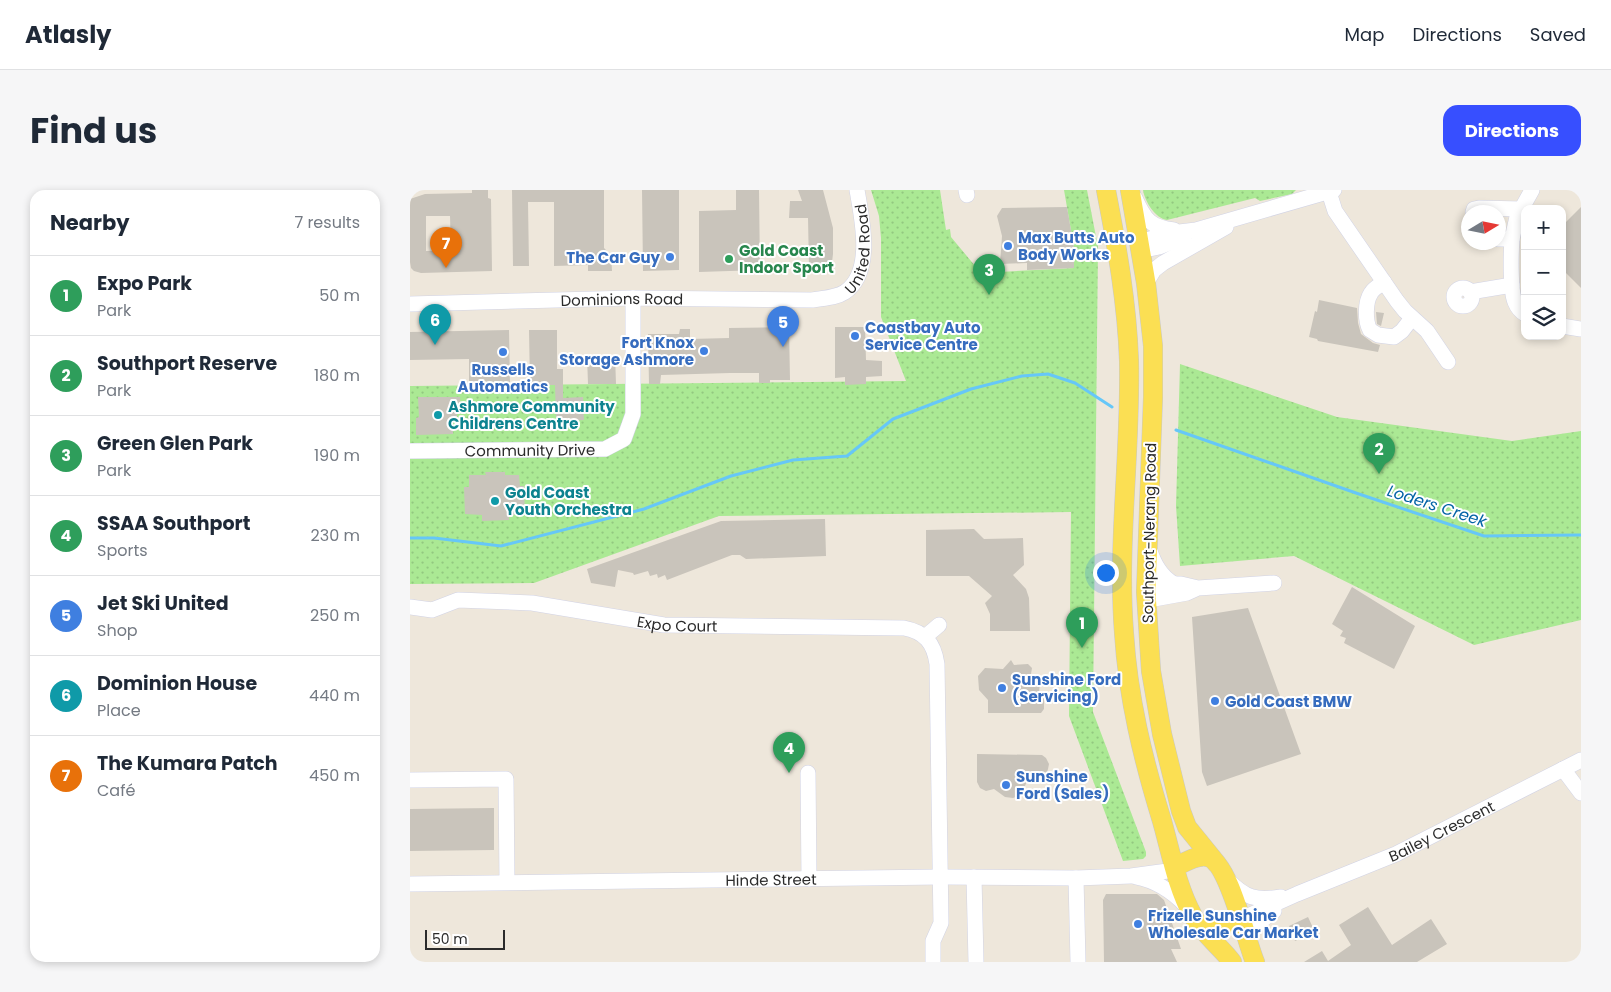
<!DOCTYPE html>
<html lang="en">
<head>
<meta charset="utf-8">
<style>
	body { margin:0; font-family:Poppins,sans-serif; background:#f6f6f7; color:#1f2937 }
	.controls { position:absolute; right:15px; top:15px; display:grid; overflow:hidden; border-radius:10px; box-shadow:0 2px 8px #0003 }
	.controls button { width:45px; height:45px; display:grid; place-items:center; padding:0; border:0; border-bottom:1px solid #e0e1e3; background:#fff; color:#1f2937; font:25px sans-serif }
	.compass { position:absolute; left:1051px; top:15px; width:45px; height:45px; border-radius:50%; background:#fff; box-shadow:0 2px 8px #0003; rotate:80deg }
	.scale { position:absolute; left:15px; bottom:12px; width:80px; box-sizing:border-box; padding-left:5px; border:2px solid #2b2b2b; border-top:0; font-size:14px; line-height:18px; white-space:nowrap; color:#2b2b2b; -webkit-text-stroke:4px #fff; paint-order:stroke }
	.you { position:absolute; left:695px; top:382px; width:18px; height:18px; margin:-12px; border:4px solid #fff; border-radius:50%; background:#1a73e8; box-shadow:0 0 0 8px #1a73e833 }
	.badge { display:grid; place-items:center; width:32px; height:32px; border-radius:50%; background:#374fff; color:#fff; font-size:16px; font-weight:700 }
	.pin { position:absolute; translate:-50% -41px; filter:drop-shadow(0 1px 2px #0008) }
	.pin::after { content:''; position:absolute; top:26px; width:18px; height:15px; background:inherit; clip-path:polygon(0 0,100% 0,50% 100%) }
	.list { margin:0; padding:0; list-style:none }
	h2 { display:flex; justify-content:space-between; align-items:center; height:65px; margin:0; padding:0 20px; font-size:21px }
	h2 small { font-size:16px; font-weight:400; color:#747a83 }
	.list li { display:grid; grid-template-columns:32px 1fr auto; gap:15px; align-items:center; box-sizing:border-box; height:80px; padding:0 20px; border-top:1px solid #e0e1e3 }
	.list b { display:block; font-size:19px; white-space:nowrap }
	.list p { margin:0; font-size:16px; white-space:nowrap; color:#747a83 }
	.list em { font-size:16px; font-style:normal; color:#747a83 }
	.icon { flex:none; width:28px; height:28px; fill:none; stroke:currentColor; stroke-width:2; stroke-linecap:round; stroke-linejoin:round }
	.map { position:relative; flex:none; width:1171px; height:772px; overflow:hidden; border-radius:15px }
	header { display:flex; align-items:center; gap:30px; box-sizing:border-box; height:70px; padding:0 25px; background:#fff; border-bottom:1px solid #e0e1e3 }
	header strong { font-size:24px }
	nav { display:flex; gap:28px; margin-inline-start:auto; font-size:18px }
	.intro { display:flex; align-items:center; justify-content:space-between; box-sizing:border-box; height:120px; padding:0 30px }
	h1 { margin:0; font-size:35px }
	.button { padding:12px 22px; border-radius:15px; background:#374fff; color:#fff; font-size:18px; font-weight:700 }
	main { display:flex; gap:30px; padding:0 30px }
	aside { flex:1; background:#fff; border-radius:15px; box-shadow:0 2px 8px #0003 }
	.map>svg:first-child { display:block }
	.park { fill:url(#park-dots) }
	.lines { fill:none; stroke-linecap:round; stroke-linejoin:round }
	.stream { stroke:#66c7f8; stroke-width:3 }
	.building { fill:#c9c4bb; fill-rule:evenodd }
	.minor-casing { stroke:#d1d3e5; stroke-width:16 }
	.major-casing { stroke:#c8c8c8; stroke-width:20 }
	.minor { stroke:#fff; stroke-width:15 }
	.major { stroke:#fbdf53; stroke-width:19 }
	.shop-dot { fill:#3f7fe0; stroke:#fff; stroke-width:2 }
	.leisure-dot { fill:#2e9e5b; stroke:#fff; stroke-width:2 }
	.culture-dot { fill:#0f9aa8; stroke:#fff; stroke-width:2 }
	.labels { text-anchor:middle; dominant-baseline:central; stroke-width:4; stroke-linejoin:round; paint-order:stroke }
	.shop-label { font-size:15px; font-weight:bold; fill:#366cbe; stroke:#fff; text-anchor:start }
	.street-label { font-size:15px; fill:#2b2b2b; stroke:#fff }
	.leisure-label { font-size:15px; font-weight:bold; fill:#27864d; stroke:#fff; text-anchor:start }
	.culture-label { font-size:15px; font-weight:bold; fill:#0d838f; stroke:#fff; text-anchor:start }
	.water-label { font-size:16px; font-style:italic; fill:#0363a6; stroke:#fff }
</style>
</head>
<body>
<header>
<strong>Atlasly</strong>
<nav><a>Map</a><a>Directions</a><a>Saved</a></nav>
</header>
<div class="intro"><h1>Find us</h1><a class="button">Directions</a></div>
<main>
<aside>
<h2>Nearby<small>7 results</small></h2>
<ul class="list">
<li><span class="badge" style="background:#2e9e5b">1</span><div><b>Expo Park</b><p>Park</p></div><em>50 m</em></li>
<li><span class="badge" style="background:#2e9e5b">2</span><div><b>Southport Reserve</b><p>Park</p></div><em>180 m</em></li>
<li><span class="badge" style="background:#2e9e5b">3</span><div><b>Green Glen Park</b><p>Park</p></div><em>190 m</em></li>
<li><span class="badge" style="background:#2e9e5b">4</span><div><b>SSAA Southport</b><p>Sports</p></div><em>230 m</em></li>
<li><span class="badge" style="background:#3f7fe0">5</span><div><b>Jet Ski United</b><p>Shop</p></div><em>250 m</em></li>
<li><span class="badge" style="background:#0f9aa8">6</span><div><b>Dominion House</b><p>Place</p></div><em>440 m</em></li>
<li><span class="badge" style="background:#e8710a">7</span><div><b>The Kumara Patch</b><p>Café</p></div><em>450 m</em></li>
</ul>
</aside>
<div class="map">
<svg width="1171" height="772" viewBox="0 0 1171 772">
	<defs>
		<pattern id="park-dots" width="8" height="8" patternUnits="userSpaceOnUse" patternTransform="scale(1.25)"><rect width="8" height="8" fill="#abe994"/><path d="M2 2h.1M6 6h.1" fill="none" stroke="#93c880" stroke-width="1.8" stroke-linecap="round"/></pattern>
	</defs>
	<rect width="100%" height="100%" fill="#eee7db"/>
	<path class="park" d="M461 0H530L536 40 540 39 541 47 571 83 664 78V58L654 0H677L688 57 683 522 736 662V666L733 669 713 671 659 526 661 322 309 326 124 393 0 394V196L496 191 471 127V48L469 26Z
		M733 0H886L882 4 850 11 845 8 757 30C745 28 735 12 733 0Z
		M770 174 927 227 1102 251 1171 241V430L1064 455 884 366 770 376 766 316Z"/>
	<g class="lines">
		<path class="stream" d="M766 240 946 303 1074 346 1171 345
			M0 348H24L91 356 234 319 321 286 383 270 437 266 483 229 561 199 612 186 638 184 665 193 702 217"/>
	</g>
	<path class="building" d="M62 0H78V8L81 9 82 81 11 83 4 81 1 78 0 72V9L15 4 62 3ZM16 26H40L41 60 16 61Z
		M102 0H194V58L201 65 202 81H178V75L144 76V12H118L119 76H103Z
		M232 0H269V80L233 81Z
		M326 0H349L350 80 289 82V21L326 20Z
		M388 0H413L423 38V64L422 72 417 76 399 78 398 28H379L380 11H392Z
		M657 17 664 58V78L617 80V73L590 74 592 46 587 26 592 18Z
		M1171 17V98L1152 79V36Z
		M909 110 947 118 948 133 951 144 963 153 970 155 968 162 908 151 907 149 899 147 905 121 907 122Z
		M966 122 974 123 971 136H973H971L967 134Z
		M379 137 380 190H360V193H349V183H320L251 185 250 194H239L238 144H269L270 139H280V149L319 148V138Z
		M425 137H455L456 170 472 171V186L456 187V194L435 195V187L425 188Z
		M99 140 100 195 59 196V169L0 170V142Z
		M119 140H147V179H153V208L173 207 174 230 146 231 145 195H120Z
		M205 165 206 194H178L177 166Z
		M8 207H50L51 219 47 223V229L43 232V244L6 245V228L9 227Z
		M75 282H95V285H109L110 296H114L115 325H99V330L72 331V325L55 324 54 297H59V285H76Z
		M415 329 416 366 336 369 330 365H322L257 390 255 385 248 388 247 384 240 386 238 381 224 385 223 383 208 380 205 397 181 393 177 379 311 331Z
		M564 339 574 349 613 348 614 375 603 385 616 399 619 408 620 441H580V424L575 413 582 406 559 386H516V340Z
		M942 397 1005 436 984 479 934 453 936 448 930 446 933 441 922 434Z
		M838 418 891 564 797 596 792 582 782 427Z
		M601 470 604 475 618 474 622 478 621 484 630 492 629 503 634 507V519L631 523H578V510L569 500 568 486 575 478 593 479Z
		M567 564 632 565 636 568 639 574 638 579 636 585 630 588 618 589 611 605 603 608 595 607 584 599 576 601 570 598 567 592Z
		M84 618V660L0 661V619Z
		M696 704H747L754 710 771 759H761L767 772H694L693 710Z
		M958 717 982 755 1021 729 1037 754 1007 772H894L912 761 918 771 941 755 929 735Z
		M898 727 905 742 885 751 879 736Z"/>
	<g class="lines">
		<defs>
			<g id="minor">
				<path d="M556 0 557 5"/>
				<path d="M919 2 925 21 987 111 995 121 1017 141 1038 172"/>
				<path d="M725 8C735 30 740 37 764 40"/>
				<path d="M1063 22 1064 19 1069 18 1111 19"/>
				<path d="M1088 49H1102L1107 27 1122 0"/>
				<path d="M1102 49C1101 63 1100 100 1105 112 1107 117 1110 121 1115 124"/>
				<path d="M729 52 761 43 786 40 924 0"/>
				<path d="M730 61 749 57 774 47"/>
				<path d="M974 92C970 95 964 98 961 103 955 112 955 131 960 140L968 145 984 147 992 141 1002 128"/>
				<path d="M736 93 744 80 753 73 816 37"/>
				<circle cx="1053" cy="107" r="9"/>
				<path d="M1060 102 1102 95"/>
				<path id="s1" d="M0 114 223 108 402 110C413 108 426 108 435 102 464 82 452 29 447 0"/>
				<path d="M1152 136 1171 139"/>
				<path id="s2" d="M0 261 195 259 214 249 223 224V108"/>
				<path d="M739 358C744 373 750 386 764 394"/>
				<path d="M788 398 777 403 744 409 736 402 743 395 755 394H771L788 398 864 393"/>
				<path id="s3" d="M0 417 22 420 48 410 122 413 254 435 494 438C515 442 524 453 527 474L531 733 523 751V772"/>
				<path d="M516 446 529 435"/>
				<path d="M1153 579 1171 603"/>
				<path d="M398 583 399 689"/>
				<path d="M0 590 96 589 97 692"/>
				<path d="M564 687 566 772"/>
				<path d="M726 687C747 691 762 701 776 716"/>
				<path d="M666 688 668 772"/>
				<path d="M818 690C835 708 846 711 871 707"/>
				<path id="s4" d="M0 694 531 687 666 688 721 686 765 680"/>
				<path id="s5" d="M831 729 887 704 986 664 1171 570"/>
				<path d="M839 756C839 739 852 730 864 721"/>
			</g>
			<path id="major" d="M696 0C707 57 717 113 719 171 721 262 707 352 714 443 718 508 733 569 752 631 761 663 767 697 783 726 793 744 810 756 822 772
				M720 0 736 93 743 156V207L736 402 741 481 752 544 771 621 777 637 807 674
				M765 677C774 673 787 664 798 667 819 673 836 751 845 772
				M789 735 799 739 831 731"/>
		</defs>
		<use href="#minor" class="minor-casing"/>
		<use href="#major" class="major-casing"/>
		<use href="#minor" class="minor"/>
		<use href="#major" class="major"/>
	</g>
	<g class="shop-dot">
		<circle cx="598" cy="56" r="5"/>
		<circle cx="260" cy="67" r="5"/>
		<circle cx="445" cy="146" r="5"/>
		<circle cx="294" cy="161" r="5"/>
		<circle cx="93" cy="162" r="5"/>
		<circle cx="592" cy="498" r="5"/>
		<circle cx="805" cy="511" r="5"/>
		<circle cx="596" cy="595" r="5"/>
		<circle cx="728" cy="734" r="5"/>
	</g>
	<circle class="leisure-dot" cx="319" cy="69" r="5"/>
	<g class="culture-dot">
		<circle cx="28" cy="225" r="5"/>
		<circle cx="85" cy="311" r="5"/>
	</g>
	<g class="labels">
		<g class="shop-label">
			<text x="608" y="47">Max Butts Auto<tspan x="608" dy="17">Body Works</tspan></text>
			<text x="250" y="67" text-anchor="end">The Car Guy</text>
			<text x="455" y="137">Coastbay Auto<tspan x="455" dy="17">Service Centre</tspan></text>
			<text x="284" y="152" text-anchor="end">Fort Knox<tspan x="284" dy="17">Storage Ashmore</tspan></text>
			<text x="93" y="179" text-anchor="middle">Russells<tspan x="93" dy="17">Automatics</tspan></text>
			<text x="602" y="489">Sunshine Ford<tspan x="602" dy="17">(Servicing)</tspan></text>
			<text x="815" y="511">Gold Coast BMW</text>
			<text x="606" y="586">Sunshine<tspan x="606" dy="17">Ford (Sales)</tspan></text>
			<text x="738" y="725">Frizelle Sunshine<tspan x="738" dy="17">Wholesale Car Market</tspan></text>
		</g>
		<g class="street-label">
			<text stroke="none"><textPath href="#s1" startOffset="484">United Road</textPath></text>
			<text stroke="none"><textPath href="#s1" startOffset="212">Dominions Road</textPath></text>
			<text stroke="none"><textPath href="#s2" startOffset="120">Community Drive</textPath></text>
			<text transform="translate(739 343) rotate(-89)">Southport-Nerang Road</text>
			<text stroke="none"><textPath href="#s3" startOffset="271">Expo Court</textPath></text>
			<text stroke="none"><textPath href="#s5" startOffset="219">Bailey Crescent</textPath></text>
			<text stroke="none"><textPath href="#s4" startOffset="361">Hinde Street</textPath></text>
		</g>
		<g class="leisure-label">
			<text x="329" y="60">Gold Coast<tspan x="329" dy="17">Indoor Sport</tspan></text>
		</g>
		<g class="culture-label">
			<text x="38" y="216">Ashmore Community<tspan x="38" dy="17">Childrens Centre</tspan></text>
			<text x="95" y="302">Gold Coast<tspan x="95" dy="17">Youth Orchestra</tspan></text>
		</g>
		<g class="water-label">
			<text transform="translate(1027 316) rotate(18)">Loders Creek</text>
		</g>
	</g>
</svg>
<div class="controls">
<button>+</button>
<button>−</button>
<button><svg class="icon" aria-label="layers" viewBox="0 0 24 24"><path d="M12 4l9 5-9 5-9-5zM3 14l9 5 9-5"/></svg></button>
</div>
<svg class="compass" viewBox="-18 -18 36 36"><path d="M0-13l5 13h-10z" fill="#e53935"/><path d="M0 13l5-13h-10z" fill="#747a83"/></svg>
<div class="scale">50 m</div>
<div class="you"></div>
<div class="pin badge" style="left:672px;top:458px;background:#2e9e5b">1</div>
<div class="pin badge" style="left:969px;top:284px;background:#2e9e5b">2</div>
<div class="pin badge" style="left:579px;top:105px;background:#2e9e5b">3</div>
<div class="pin badge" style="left:379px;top:583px;background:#2e9e5b">4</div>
<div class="pin badge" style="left:373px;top:157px;background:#3f7fe0">5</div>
<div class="pin badge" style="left:25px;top:155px;background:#0f9aa8">6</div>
<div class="pin badge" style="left:36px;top:78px;background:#e8710a">7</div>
</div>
</main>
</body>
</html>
